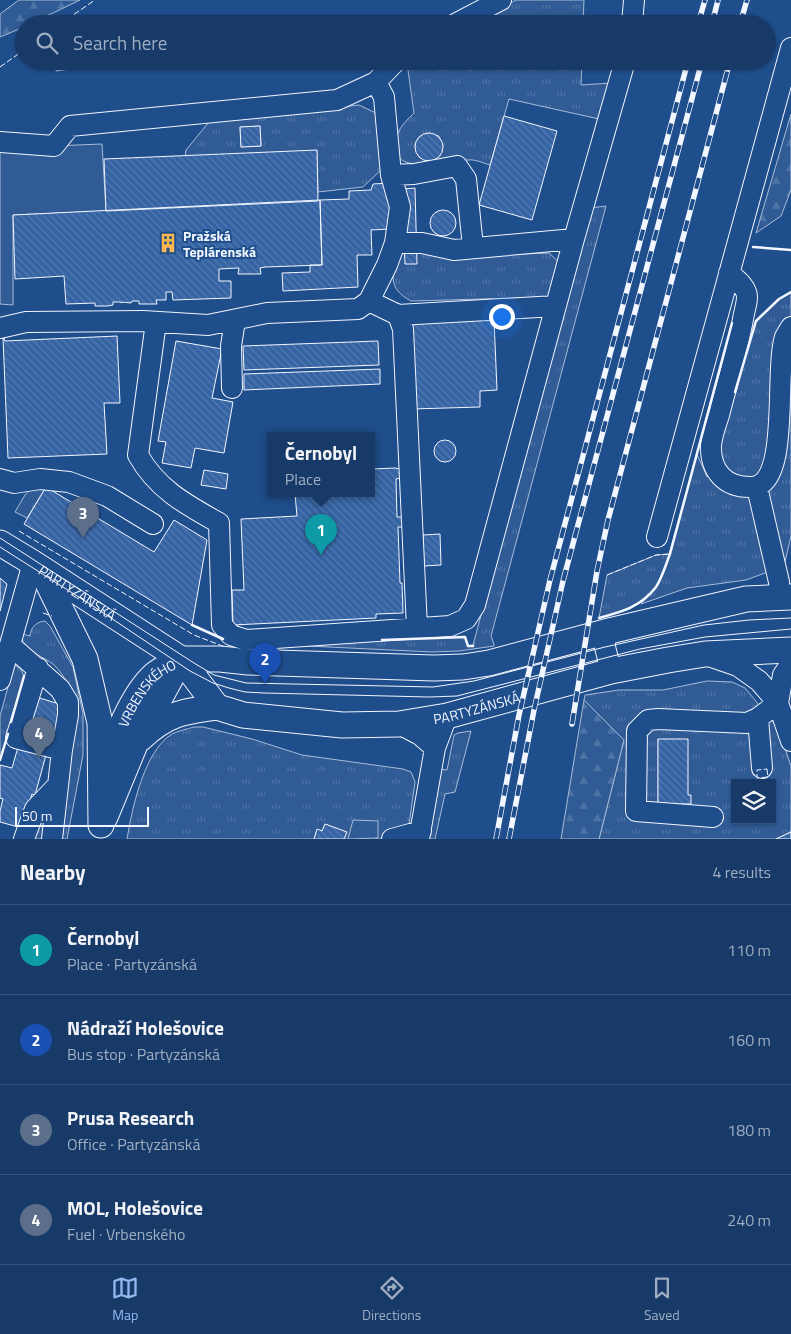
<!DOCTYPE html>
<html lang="en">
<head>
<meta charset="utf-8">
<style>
	body { margin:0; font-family:"Titillium Web",sans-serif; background:#244571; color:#f1f3f6 }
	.controls { position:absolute; right:15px; bottom:15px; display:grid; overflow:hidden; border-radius:0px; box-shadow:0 1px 4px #0004 }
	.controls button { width:45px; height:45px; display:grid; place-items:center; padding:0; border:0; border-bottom:1px solid #36547d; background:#173a69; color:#f1f3f6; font:25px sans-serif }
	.scale { position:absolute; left:15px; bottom:12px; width:134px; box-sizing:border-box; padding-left:5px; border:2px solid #f2f6ff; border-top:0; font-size:14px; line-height:18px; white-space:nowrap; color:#f2f6ff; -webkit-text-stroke:4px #1f4e8c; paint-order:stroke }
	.you { position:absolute; left:501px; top:316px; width:18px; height:18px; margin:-12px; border:4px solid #fff; border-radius:50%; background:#1a73e8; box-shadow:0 0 0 8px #1a73e833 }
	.badge { display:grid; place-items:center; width:32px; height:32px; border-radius:50%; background:#90b9f0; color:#fff; font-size:16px; font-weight:700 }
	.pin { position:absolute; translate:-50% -41px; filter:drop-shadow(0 1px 2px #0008) }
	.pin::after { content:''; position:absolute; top:26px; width:18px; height:15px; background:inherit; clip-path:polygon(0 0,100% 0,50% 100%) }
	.popup { position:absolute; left:267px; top:432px; width:108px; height:65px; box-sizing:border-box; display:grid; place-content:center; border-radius:0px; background:#173a69; filter:drop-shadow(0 1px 4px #0005); font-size:16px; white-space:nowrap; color:#9eadc0 }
	.popup b { font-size:19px; color:#f1f3f6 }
	.popup::after { content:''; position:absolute; left:50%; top:100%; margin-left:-10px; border:10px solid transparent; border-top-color:#173a69 }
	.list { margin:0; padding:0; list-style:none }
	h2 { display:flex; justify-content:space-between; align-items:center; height:65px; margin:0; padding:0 20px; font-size:21px }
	h2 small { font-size:16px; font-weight:400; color:#9eadc0 }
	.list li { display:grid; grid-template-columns:32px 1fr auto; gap:15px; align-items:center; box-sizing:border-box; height:90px; padding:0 20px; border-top:1px solid #36547d }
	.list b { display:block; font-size:19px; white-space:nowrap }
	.list p { margin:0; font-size:16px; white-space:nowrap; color:#9eadc0 }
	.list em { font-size:16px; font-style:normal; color:#9eadc0 }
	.icon { flex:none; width:28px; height:28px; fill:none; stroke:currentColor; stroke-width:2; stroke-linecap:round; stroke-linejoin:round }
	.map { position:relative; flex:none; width:791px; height:839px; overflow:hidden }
	.search { position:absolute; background:#173a69; box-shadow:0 1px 4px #0004; left:15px; right:15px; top:15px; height:55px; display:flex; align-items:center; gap:12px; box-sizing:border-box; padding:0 18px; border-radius:28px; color:#9eadc0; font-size:19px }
	.sheet { height:425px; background:#173a69 }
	nav { display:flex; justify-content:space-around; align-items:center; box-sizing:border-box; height:70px; border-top:1px solid #36547d; background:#173a69; font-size:14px; color:#9eadc0 }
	nav a { display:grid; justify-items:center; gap:2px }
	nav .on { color:#90b9f0 }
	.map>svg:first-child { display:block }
	.grass { fill:url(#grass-tufts); stroke:#a8bbd7; fill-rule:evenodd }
	.forest { fill:url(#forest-firs); stroke:#a8bbd7 }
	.built { fill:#305b95; stroke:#a8bbd7 }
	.water { fill:url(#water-waves); stroke:#a8bbd7 }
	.building { fill:url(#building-back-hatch); stroke:#f2f6ff }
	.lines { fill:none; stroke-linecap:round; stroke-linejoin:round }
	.minor-casing { stroke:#f2f6ff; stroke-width:22 }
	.major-casing { stroke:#f2f6ff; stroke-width:27 }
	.minor { stroke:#1f4e8c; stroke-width:20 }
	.major { stroke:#1f4e8c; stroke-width:25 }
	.tram { stroke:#f2f6ff; stroke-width:1 }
	.rail-casing { stroke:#f2f6ff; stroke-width:5.5 }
	.rail { stroke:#1f4e8c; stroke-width:4; stroke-dasharray:11; stroke-linecap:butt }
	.fence { stroke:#f2f6ff; stroke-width:1; stroke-dasharray:6 2.5; stroke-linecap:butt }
	.wall { stroke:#f2f6ff; stroke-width:2.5 }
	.labels { text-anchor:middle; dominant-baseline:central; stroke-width:4; stroke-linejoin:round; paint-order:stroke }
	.poi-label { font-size:14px; font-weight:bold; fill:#f2f6ff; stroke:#1f4e8c; text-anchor:start }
	.street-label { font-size:14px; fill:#f2f6ff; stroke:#1f4e8c }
</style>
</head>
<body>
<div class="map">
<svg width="791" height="839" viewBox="0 0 791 839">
	<defs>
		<pattern id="grass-tufts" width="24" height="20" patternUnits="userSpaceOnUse" patternTransform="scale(1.25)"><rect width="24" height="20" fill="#305b95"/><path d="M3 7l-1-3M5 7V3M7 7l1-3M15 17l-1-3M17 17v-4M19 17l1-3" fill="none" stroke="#4e73a5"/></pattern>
		<pattern id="forest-firs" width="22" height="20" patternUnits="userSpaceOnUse" patternTransform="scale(1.25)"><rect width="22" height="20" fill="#305b95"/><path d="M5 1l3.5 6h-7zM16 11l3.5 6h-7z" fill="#4e73a5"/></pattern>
		<pattern id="water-waves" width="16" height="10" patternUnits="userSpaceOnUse" patternTransform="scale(1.25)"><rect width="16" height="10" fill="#446ba0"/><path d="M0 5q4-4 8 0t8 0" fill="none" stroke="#5f81ae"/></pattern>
		<pattern id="building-back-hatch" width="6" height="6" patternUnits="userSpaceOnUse" patternTransform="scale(1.25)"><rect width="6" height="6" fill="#3563a3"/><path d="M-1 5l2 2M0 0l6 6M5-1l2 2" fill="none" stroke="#537ab1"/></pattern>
	</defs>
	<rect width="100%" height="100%" fill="#1f4e8c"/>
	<path class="grass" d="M516 0H584L583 24H470Z
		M409 61H582L581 85 611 83 599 119 509 99 490 165C483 163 475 159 468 160 450 160 397 175 396 149 395 131 402 125 414 113L407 63ZM429 133 439 136 443 146 440 156 430 161 420 158C411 148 415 134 429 133Z
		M359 105 380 115 382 169 363 187 318 192 317 151 185 157 186 150 209 122ZM260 126 261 146 241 147 240 127Z
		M606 206 491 636 494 644V646L459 651 432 652 308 646 304 643 465 637 468 646 473 645 590 208Z
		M401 252 422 253 448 257 549 253 560 263 551 297 411 301C387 288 391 274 401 252Z
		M791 292V536L784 566 746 580 687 588 641 604 649 594 630 609 599 618 607 575 656 555 669 554 697 454 707 477 724 431 756 321 779 299Z
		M46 487 27 518 15 512 25 495 31 488Z
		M45 621 50 626 73 667 83 714V755L67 839H59L70 687C65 679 60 670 53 664 43 657 32 653 23 644L22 634 30 636C31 627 36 622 45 621Z
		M14 665 20 668 24 676 0 761V716Z
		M707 681 732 682 745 688 778 728 791 766V832L776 839H599L624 740 584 700 585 695 619 690H663ZM658 739 688 795 658 804ZM735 783H772V820H735Z
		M194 727H203L252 739 302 755 403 769 411 772 415 782 407 839H375L378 838 354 820 348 839H344L346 832 325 824 322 831 317 830 314 839H127C132 809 144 751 172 734 178 731 187 729 194 727Z
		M471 731 455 792 445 794 435 839H428L439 769 447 770 454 735 458 733Z
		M46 812 47 839H33L41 815Z"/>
	<path class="forest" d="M19 0H80L30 24H24V27L0 37V14Z
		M791 114V190L781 216 756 233Z
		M584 700 624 740 599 839H561Z"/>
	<path class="built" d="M102 144 106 211 13 215V305L0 304V148Z
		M353 820 378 821V838L348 839Z"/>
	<path class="water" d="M139 18 140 24H101Z
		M55 61H125L56 71Z"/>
	<path class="building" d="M504 116 557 131 532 220 479 205Z
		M260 126 261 146 241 147 240 127Z
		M415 147a14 14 0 1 1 28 0a14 14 0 1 1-28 0Z
		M317 150 318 201 106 211 104 159Z
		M389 183 394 219 390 229 371 230 372 255H357L358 287 283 291 282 273 310 272V265H322L320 200 349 199V191L371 190 373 184Z
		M415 188 417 264H405L402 189Z
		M320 200 322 265 265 267 260 268 261 274H238L239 268H237L219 269V281H231V298L173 300 172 292H166V300H156L157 304H139V301H132L131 303 122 302V303L120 302H113V305L107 306H95V303L66 304 64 276 15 279 13 215Z
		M430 223a13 13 0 1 1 26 0a13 13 0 1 1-26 0Z
		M494 319 497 390 480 391V407L412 409 409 323Z
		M117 336 120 403H104L107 454 8 458 3 338H4L5 341Z
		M176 341 222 349 212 398 233 402 224 453 195 448 191 468 162 463 166 442 158 441Z
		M378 341 379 365 244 370 243 346Z
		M380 369V384L244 390V374Z
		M434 451a11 11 0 1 1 22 0a11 11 0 1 1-22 0Z
		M395 468 400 469 401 478 396 479 397 517H403V527H398L400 583H402L403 613 376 614V618L233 625 232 590H244L241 519 297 516 295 494H371V469Z
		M204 470 228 474 226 489 201 485Z
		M46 487 154 552 174 520 207 540 192 625 24 524Z
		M440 534 441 565 424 566 423 535Z
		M0 578 7 584 0 611Z
		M33 696 66 706 57 733 25 724Z
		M30 726 50 731 44 754 23 748Z
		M658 739H688V795H691V804H658Z
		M18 747 46 755 35 795 32 794 22 828 0 822V811L3 799 0 798V765L12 768Z
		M325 824 347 832 344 839H314L317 829 322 831Z
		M791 832V839H776Z"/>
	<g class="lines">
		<defs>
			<path id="minor" d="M455 24 501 0
				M632 24 634 0
				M0 142 54 146 70 126 337 100 376 82 396 61
				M391 175 414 174 457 166 466 179 473 247
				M395 243H422L454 250 574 239
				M729 273C736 279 747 287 747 297 747 304 744 312 743 319 737 352 727 383 719 415 716 424 712 435 711 445 710 471 725 488 752 487 791 485 774 372 785 337 787 334 789 330 791 327
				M369 301 398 315 403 329 417 628
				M398 315 556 306
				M156 322 138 455C157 489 185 504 219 523L222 625 231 635 246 640 450 626 466 619 475 605 574 239 625 61
				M0 328 26 322 143 321 208 325 267 313 358 309 369 301 387 265 395 243 400 207 391 175 384 97 376 82
				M232 388 231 346 235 320
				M0 479 14 483 40 479 69 482 107 496 153 524
				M757 487 779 582 780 597
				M657 537 791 48
				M605 632V647L611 671
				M10 645 60 689 68 702V715L62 750 52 839
				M709 656 738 666 759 681 778 703 791 741
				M38 668 16 738 62 750
				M0 680 33 563
				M778 703 783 675 791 663
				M758 718 762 768
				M399 724 420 735 435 748
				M713 817 636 811 637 731 648 720 658 719 747 723 758 718 778 703
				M24 839 35 809 58 785
				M392 839 421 831
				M419 839 435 748 447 716"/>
			<g id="major">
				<path id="s1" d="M0 543 33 563 181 659 217 707 243 715 342 725 399 724 447 716 611 671 668 660 705 654 791 650"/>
				<path d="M42 569 44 575 85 659 100 723 101 825"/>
				<path d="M181 659H220L248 662 434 668 463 667 489 663 605 632 746 599 791 597"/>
				<path d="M141 738C166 714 184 711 217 707"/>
				<path id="s2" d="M107 769C113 741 133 694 154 675 162 668 172 665 181 659"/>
				<path d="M105 817 136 742 181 659"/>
			</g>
		</defs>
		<use href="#minor" class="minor-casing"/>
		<use href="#major" class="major-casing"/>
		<use href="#minor" class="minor"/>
		<use href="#major" class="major"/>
		<path class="tram" d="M0 538 194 663 214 675 246 683 433 687 474 681 605 647 704 625 749 620 791 618
			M0 547 96 608 190 671 213 683 229 688 245 692 264 693 429 697 457 696 640 649 705 637 791 629"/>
		<defs>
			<path id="rail" d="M698 24 705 0
				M712 24 718 0
				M740 24 747 0
				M572 724 597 571 608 520 730 61
				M496 839 519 715 550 580 688 61
				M509 839 534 710 563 581 702 61"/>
		</defs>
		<use href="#rail" class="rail-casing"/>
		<use href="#rail" class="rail"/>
		<path class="fence" d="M60 24 95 0
			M0 67 24 50
			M19 531 194 635 225 647
			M607 575 656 555 670 554
			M43 613 52 616
			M767 769 768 777 757 778V770Z"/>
		<path class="wall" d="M753 247 791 250
			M735 392 756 321 779 299 791 292
			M599 618C621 612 641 607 656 587 662 578 666 564 670 554L732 323
			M192 625 223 639
			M382 640 465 637 468 646H473
			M11 722 24 676
			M0 760 8 734"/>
	</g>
	<defs>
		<symbol id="building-bare" viewBox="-9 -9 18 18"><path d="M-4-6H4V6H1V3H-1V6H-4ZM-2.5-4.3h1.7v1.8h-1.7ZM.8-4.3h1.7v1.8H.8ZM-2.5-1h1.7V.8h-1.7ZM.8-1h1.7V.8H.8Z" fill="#ffb74d" stroke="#1f4e8c" stroke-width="2.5" paint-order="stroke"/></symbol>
	</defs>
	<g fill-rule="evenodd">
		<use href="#building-bare" x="154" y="229" width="28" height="28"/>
	</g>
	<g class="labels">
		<g class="poi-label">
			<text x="183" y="235">Pražská<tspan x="183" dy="16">Teplárenská</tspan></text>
		</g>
		<g class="street-label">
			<text stroke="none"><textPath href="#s1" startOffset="92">PARTYZÁNSKÁ</textPath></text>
			<text stroke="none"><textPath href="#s2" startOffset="88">VRBENSKÉHO</textPath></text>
			<text stroke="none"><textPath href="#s1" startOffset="538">PARTYZÁNSKÁ</textPath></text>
		</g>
	</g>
</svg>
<div class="controls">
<button><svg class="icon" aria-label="layers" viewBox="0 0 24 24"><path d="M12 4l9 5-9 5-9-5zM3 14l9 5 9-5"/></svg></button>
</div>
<div class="scale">50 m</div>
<div class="you"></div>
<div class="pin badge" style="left:321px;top:555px;background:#0f9aa8">1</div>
<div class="popup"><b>Černobyl</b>Place</div>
<div class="pin badge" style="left:265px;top:684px;background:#1a4fb4">2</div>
<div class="pin badge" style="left:83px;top:538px;background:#5c6f8a">3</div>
<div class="pin badge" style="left:39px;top:758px;background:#5c6f8a">4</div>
<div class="search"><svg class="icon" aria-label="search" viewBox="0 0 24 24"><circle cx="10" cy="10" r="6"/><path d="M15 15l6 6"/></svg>Search here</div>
</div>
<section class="sheet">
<h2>Nearby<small>4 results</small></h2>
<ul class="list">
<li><span class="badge" style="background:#0f9aa8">1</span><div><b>Černobyl</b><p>Place · Partyzánská</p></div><em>110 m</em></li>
<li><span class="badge" style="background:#1a4fb4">2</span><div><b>Nádraží Holešovice</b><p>Bus stop · Partyzánská</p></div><em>160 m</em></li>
<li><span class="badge" style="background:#5c6f8a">3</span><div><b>Prusa Research</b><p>Office · Partyzánská</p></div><em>180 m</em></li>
<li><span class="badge" style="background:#5c6f8a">4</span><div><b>MOL, Holešovice</b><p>Fuel · Vrbenského</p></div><em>240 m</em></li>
</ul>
</section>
<nav>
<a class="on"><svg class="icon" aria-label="map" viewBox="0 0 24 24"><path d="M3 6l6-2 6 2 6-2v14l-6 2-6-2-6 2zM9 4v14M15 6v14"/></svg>Map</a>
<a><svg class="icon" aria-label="directions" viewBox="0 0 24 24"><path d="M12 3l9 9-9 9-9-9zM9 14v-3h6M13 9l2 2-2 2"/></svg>Directions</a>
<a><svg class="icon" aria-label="saved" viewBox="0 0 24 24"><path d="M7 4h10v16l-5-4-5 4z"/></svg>Saved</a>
</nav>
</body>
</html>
